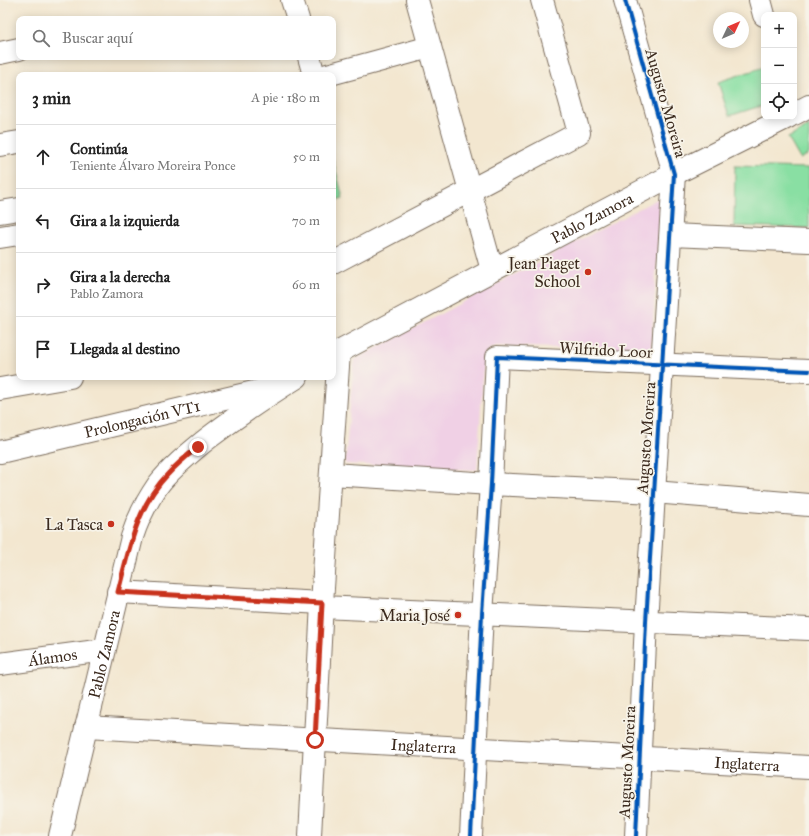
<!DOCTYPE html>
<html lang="es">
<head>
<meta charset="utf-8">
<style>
	body { margin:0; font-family:"IM FELL Great Primer",serif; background:#f2f2f2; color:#222 }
	.controls { position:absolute; right:12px; top:12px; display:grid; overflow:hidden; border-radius:8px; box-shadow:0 2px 10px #0003 }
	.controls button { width:36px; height:36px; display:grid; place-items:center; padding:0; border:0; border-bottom:1px solid #e0e0e0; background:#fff; color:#222; font:20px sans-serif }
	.compass { position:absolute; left:713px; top:12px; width:36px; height:36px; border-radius:50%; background:#fff; box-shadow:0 2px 10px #0003; rotate:46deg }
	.stop { position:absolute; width:12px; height:12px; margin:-9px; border:3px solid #c8321e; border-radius:50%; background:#fff }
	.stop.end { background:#c8321e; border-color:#fff; box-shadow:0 1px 4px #0008 }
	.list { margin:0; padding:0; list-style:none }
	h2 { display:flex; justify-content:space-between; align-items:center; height:52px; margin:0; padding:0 16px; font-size:17px }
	h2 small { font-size:13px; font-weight:400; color:#767676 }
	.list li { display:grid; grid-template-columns:26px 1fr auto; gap:12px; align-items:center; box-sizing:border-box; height:64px; padding:0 16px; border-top:1px solid #e0e0e0 }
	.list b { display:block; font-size:15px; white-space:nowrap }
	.list p { margin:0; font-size:13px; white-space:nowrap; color:#767676 }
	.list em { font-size:13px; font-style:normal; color:#767676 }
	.icon { flex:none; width:22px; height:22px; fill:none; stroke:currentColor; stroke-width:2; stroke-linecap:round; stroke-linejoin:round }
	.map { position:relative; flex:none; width:809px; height:836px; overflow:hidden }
	.search { position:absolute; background:#fff; box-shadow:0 2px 10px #0003; left:16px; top:16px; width:320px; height:44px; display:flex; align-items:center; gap:10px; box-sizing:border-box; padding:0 14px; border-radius:8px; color:#767676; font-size:15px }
	.panel { position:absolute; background:#fff; box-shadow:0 2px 10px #0003; left:16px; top:72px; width:320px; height:308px; border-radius:8px }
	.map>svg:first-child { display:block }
	.built { fill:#f0d0e5 }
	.park { fill:url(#park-crowns); stroke:#628460 }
	.pitch { fill:#89dfa3; stroke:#628460 }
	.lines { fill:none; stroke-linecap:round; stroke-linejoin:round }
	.minor-casing { stroke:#7b6c5c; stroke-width:24 }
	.minor { stroke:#fff; stroke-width:22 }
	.cycleway-casing { stroke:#f7f3e8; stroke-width:6 }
	.cycleway { stroke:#0057b8; stroke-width:4 }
	.route { stroke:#c8321e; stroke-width:5 }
	.poi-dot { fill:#c8321e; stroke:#f7f3e8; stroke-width:1.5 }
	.labels { text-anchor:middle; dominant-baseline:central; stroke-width:3.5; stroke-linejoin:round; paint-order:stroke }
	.street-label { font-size:16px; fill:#3b2a1e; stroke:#f7f3e8 }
	.poi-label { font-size:16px; fill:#3b2a1e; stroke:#f7f3e8; text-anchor:end }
</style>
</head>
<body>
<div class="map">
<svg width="809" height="836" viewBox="0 0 809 836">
	<defs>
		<pattern id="park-crowns" width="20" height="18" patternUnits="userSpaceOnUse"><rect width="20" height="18" fill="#89dfa3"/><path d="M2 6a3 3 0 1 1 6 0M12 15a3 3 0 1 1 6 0" fill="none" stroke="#77c08c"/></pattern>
	</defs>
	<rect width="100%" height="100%" fill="#f7f3e8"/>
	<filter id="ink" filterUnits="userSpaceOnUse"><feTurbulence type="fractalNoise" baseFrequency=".025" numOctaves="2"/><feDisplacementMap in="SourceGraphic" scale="8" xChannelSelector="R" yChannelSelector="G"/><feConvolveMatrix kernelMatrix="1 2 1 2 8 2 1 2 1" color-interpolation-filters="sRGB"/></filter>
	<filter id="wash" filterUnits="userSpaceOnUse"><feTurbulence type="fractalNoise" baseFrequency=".012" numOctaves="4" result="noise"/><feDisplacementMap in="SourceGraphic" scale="16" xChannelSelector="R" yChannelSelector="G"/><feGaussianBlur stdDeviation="0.9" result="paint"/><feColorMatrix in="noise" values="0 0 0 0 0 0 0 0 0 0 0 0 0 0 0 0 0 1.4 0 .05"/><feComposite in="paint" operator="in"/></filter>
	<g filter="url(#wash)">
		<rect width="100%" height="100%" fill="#f3e7d0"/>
		<path class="built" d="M661 197 651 351 496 346 490 349 486 354 484 360 477 470 345 464 354 360Z"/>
		<path class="park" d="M333 159 343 198 333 201Z"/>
		<path class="pitch" d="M764 67V105L729 116 718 82Z
			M809 126V154L800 159 788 138Z
			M735 166 809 168V228L734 226Z"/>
	</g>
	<g filter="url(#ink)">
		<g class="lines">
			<defs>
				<g id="minor">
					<path d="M292 0 298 19"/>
					<path d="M417 0 492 270"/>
					<path d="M625 0 674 174 646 622 636 836"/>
					<path d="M760 0 764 15"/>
					<path d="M0 53 19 49"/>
					<path d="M309 57 314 75"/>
					<path d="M327 75 430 47"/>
					<path d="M794 114 809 106"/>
					<path d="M0 145 19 142"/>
					<path d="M0 212 19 209"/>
					<path d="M671 235 809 241"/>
					<path d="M0 237 19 234"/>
					<path d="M333 263 579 133 542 0"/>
					<path id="s1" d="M333 355 674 174 788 117"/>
					<path d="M0 389 70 377"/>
					<path id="s2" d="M0 452 271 388"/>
					<path d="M331 474 491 484 654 492 809 505"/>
					<path d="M118 592 322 603V607L809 629"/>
					<path id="s3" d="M0 664 104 650"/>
					<path id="s4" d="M86 727 809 767"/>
					<path id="s5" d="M60 836 132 537C138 518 147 501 158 485 171 468 190 453 207 439 236 417 266 396 297 377"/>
					<path d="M310 836 322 603 339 352"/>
					<path d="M471 836 482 614 491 484 497 357 809 371"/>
				</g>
			</defs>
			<use href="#minor" class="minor-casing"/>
			<use href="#minor" class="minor"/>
			<defs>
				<path id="cycleway" d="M625 0 674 174 646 622 636 836
					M471 836 482 614 491 484 497 357 809 371"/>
			</defs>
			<use href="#cycleway" class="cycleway-casing"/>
			<use href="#cycleway" class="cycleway"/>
		</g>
	</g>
	<g class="lines" filter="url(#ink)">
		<path class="route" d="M198 447C188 455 177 464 168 474 136 507 129 550 118 592L322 603 315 740"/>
	</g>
	<g class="poi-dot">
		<circle cx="588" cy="272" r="4"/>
		<circle cx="111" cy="524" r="4"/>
		<circle cx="458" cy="615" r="4"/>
	</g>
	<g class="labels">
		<g class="street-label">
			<text transform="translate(666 103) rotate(74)">Augusto Moreira</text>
			<text stroke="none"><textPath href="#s1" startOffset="293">Pablo Zamora</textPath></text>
			<text transform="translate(606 350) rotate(3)">Wilfrido Loor</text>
			<text stroke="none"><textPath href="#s2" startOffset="146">Prolongación VT1</textPath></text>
			<text transform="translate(646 438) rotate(-86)">Augusto Moreira</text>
			<text stroke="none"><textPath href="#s5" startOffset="187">Pablo Zamora</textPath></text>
			<text stroke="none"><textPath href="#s3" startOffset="53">Álamos</textPath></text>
			<text stroke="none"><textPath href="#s4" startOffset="338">Inglaterra</textPath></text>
			<text transform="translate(627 762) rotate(-87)">Augusto Moreira</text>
			<text stroke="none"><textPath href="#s4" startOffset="662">Inglaterra</textPath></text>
		</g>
		<g class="poi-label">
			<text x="580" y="263">Jean Piaget<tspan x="580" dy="18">School</tspan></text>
			<text x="103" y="524">La Tasca</text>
			<text x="450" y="615">Maria José</text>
		</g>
	</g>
</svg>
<div class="controls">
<button>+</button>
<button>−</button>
<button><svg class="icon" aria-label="locate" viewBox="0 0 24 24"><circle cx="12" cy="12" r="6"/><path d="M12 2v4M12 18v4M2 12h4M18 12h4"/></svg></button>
</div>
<svg class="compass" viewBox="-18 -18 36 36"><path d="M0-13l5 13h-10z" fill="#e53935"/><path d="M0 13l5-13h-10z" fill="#767676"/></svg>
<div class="stop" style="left:315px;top:740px"></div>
<div class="stop end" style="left:198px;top:447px"></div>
<div class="search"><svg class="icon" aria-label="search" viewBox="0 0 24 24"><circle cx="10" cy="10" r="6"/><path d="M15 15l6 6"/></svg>Buscar aquí</div>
<section class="panel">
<h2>3 min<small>A pie · 180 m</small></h2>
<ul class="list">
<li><svg class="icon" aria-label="ahead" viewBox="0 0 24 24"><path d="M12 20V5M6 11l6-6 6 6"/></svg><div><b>Continúa</b><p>Teniente Álvaro Moreira Ponce</p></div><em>50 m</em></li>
<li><svg class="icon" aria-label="left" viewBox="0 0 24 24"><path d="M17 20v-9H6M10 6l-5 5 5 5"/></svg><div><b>Gira a la izquierda</b></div><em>70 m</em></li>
<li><svg class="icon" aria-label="right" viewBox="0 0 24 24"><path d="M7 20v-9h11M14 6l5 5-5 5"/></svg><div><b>Gira a la derecha</b><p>Pablo Zamora</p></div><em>60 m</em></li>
<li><svg class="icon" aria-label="arrive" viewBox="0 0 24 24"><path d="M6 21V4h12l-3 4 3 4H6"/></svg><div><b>Llegada al destino</b></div></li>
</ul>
</section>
</div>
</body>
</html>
